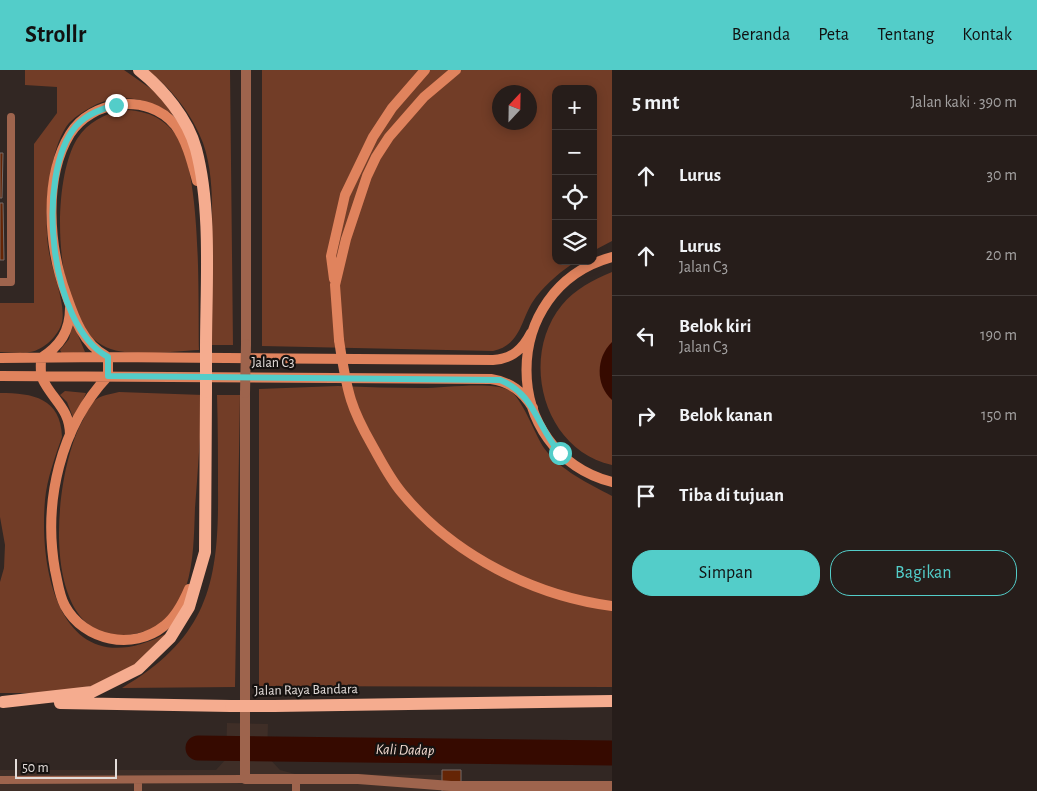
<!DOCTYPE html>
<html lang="id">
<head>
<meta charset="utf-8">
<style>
	body { margin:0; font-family:"Alegreya Sans",sans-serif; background:#2e2623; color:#f1f3f6 }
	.controls { position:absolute; right:15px; top:15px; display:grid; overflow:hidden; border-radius:10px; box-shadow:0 2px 12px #0003 }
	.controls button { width:45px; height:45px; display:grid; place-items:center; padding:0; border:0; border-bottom:1px solid #423b39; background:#261d1a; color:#f1f3f6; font:25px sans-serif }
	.compass { position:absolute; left:492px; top:15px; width:45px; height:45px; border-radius:50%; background:#261d1a; box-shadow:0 2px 12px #0003; rotate:22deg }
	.scale { position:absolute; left:15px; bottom:12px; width:102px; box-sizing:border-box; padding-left:5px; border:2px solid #e3dcd9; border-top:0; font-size:14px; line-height:18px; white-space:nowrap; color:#e3dcd9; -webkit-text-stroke:4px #161210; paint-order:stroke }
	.stop { position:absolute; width:15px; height:15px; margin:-11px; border:4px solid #53cdc9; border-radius:50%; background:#fff }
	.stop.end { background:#53cdc9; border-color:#fff; box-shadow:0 1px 5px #0008 }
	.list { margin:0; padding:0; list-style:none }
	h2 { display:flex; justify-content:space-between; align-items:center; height:65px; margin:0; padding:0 20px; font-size:21px }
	h2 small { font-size:16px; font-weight:400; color:#a4a2a2 }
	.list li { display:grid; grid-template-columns:32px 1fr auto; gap:15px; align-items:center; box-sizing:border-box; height:80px; padding:0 20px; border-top:1px solid #423b39 }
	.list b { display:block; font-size:19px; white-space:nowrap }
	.list p { margin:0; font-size:16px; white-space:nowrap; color:#a4a2a2 }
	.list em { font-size:16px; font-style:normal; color:#a4a2a2 }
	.actions { display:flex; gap:10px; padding:15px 20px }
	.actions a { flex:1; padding:11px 0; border:1px solid #53cdc9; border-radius:20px; text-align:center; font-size:18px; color:#53cdc9 }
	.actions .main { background:#53cdc9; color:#111 }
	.icon { flex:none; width:28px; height:28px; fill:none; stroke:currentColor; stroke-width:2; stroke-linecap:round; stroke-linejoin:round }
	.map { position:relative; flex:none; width:612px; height:721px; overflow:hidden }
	header { display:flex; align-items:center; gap:30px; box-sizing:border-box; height:70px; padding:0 25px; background:#53cdc9; color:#111 }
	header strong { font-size:24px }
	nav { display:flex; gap:28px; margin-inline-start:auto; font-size:18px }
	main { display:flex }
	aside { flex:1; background:#261d1a }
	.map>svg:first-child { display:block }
	.built { fill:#3f2e27 }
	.green { fill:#723d27; fill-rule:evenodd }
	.water { fill:#360a00 }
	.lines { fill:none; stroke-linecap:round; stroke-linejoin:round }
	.river { stroke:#360a00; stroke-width:25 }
	.building { fill:#652505; stroke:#786b67 }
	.lane { stroke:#9e644d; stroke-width:8 }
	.street { stroke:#9e644d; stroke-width:10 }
	.secondary { stroke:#e0835d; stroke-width:10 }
	.primary { stroke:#f5ac8f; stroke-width:12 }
	.street-bridge { stroke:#9e644d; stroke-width:10 }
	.secondary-bridge { stroke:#e0835d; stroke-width:10 }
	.primary-bridge { stroke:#f5ac8f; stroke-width:12 }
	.route { stroke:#53cdc9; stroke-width:6 }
	.labels { text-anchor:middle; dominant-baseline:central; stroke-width:4.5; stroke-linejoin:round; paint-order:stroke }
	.street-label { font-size:14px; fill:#e3dcd9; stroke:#161210 }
	.water-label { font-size:15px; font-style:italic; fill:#f3dad0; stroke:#161210 }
</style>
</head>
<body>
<header>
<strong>Strollr</strong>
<nav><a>Beranda</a><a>Peta</a><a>Tentang</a><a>Kontak</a></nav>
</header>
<main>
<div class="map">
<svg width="612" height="721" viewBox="0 0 612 721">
	<rect width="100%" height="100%" fill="#322723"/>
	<path class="built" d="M227 653 268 654 267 686 280 700 295 704 451 705V721H0V700H216L226 689Z"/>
	<path class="green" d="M25 0H124L157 23 175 46C152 30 124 22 97 34 87 39 77 45 69 53 48 78 43 151 49 182 52 202 66 233 62 252 59 265 44 280 30 282 21 284 9 282 0 282V233H34V74L57 43V17L25 15Z
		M147 0H230L233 275H211C211 241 211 206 212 172 212 139 214 104 203 73 193 46 171 17 147 0Z
		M262 0H612V171L593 181V19H556V191H577C561 201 548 212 536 227 520 248 523 274 493 281L262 276ZM500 22H530V52H500Z
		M123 40C145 40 163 47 176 65 202 101 198 232 199 280 173 281 125 289 102 275 53 247 50 113 77 69 88 52 104 44 123 40Z
		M612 202V395C543 380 519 287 562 235 575 219 593 210 612 202Z
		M73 253 85 282 62 284 60 280 69 269Z
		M338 316C366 317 394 318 422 318 443 318 491 311 509 320 522 327 535 365 544 378 561 401 588 413 612 426V617L259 616V319Z
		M65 321 86 323 74 350 67 332 60 325Z
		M119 322 203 325C200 363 198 401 195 438 194 464 194 492 186 517 183 530 171 549 159 557 155 559 149 560 145 561 34 596 51 405 83 350 86 344 89 335 94 331 101 325 111 324 119 322Z
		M0 323C33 323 61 328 62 367 55 387 47 409 45 430 38 510 66 619 169 562 157 573 146 586 133 596 96 625 44 623 0 623V512L4 498 5 475 0 447Z
		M217 325H240L235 617 122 618C207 568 219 514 218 420 218 388 218 357 217 325Z"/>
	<path class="water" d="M612 272V330C595 315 596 287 612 272Z"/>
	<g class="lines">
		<path class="river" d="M198 678 612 683"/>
	</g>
	<path class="building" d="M0 83H3L2 128H0Z
		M0 133H3L4 190H0Z
		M442 700H461V721H442Z"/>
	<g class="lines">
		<path class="lane" d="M0 212H11V47
			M296 709V721
			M0 710 245 709
			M138 721V710"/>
		<path class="street" d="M246 274V0
			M245 323V709H358L451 716H612"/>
		<path class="secondary" d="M612 187C498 218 498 382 612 412
			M334 209 331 186 345 125 373 67 392 38 425 0
			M339 270 335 215 346 169 367 106 376 87 389 67 424 27 456 0
			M106 286C83 274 74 247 66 224 49 178 43 108 70 64 91 30 148 22 175 55 187 71 192 92 197 111
			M108 287V306C60 357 43 432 55 500 58 513 59 525 65 536 84 571 133 581 164 556 176 547 183 533 189 519
			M0 288 108 287 493 290C512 289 523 279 531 263
			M41 288C41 294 40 303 42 308 52 330 70 338 70 365
			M41 288C60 276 70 261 70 238
			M0 306 491 309C511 312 523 322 533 338"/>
		<path class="primary" d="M139 0C163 19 188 49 196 79 212 139 206 216 206 277
			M3 632 92 622 138 599 170 568 189 537 205 482 206 322
			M60 633 231 636
			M274 636 612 631"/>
		<path class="street-bridge" d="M245 323 246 274"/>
		<path class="secondary-bridge" d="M339 270C342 290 345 311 351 330 356 346 364 361 372 375 381 391 390 409 402 423 453 485 534 526 612 536"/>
		<path class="primary-bridge" d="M206 322V277
			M231 636H274"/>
	</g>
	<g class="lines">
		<path class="route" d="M116 35C101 39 87 44 76 56 35 104 49 256 108 287V306L500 310C535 324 537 357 560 383"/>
	</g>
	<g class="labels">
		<g class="street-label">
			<text x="273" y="293">Jalan C3</text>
			<text transform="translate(306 620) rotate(-1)">Jalan Raya Bandara</text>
		</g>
		<g class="water-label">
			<text transform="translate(405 680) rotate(1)">Kali Dadap</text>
		</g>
	</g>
</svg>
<div class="controls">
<button>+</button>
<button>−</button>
<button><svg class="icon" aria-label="locate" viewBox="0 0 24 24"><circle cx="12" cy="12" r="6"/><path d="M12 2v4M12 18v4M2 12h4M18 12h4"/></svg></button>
<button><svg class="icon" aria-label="layers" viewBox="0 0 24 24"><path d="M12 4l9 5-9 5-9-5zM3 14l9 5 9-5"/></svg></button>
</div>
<svg class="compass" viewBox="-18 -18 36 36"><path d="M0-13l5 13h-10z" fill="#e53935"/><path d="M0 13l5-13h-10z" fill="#a4a2a2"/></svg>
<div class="scale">50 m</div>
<div class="stop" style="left:560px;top:383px"></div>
<div class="stop end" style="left:116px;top:35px"></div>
</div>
<aside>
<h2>5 mnt<small>Jalan kaki · 390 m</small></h2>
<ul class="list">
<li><svg class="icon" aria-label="ahead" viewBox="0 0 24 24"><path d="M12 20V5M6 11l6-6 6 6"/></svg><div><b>Lurus</b></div><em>30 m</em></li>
<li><svg class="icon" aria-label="ahead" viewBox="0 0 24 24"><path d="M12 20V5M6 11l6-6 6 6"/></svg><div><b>Lurus</b><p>Jalan C3</p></div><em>20 m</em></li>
<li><svg class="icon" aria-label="left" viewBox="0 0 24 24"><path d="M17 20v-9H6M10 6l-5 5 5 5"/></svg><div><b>Belok kiri</b><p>Jalan C3</p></div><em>190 m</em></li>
<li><svg class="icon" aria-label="right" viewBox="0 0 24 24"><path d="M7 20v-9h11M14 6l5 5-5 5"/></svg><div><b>Belok kanan</b></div><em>150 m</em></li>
<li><svg class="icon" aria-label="arrive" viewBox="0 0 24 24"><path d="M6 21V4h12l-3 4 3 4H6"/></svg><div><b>Tiba di tujuan</b></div></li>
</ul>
<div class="actions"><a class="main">Simpan</a><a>Bagikan</a></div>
</aside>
</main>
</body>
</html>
